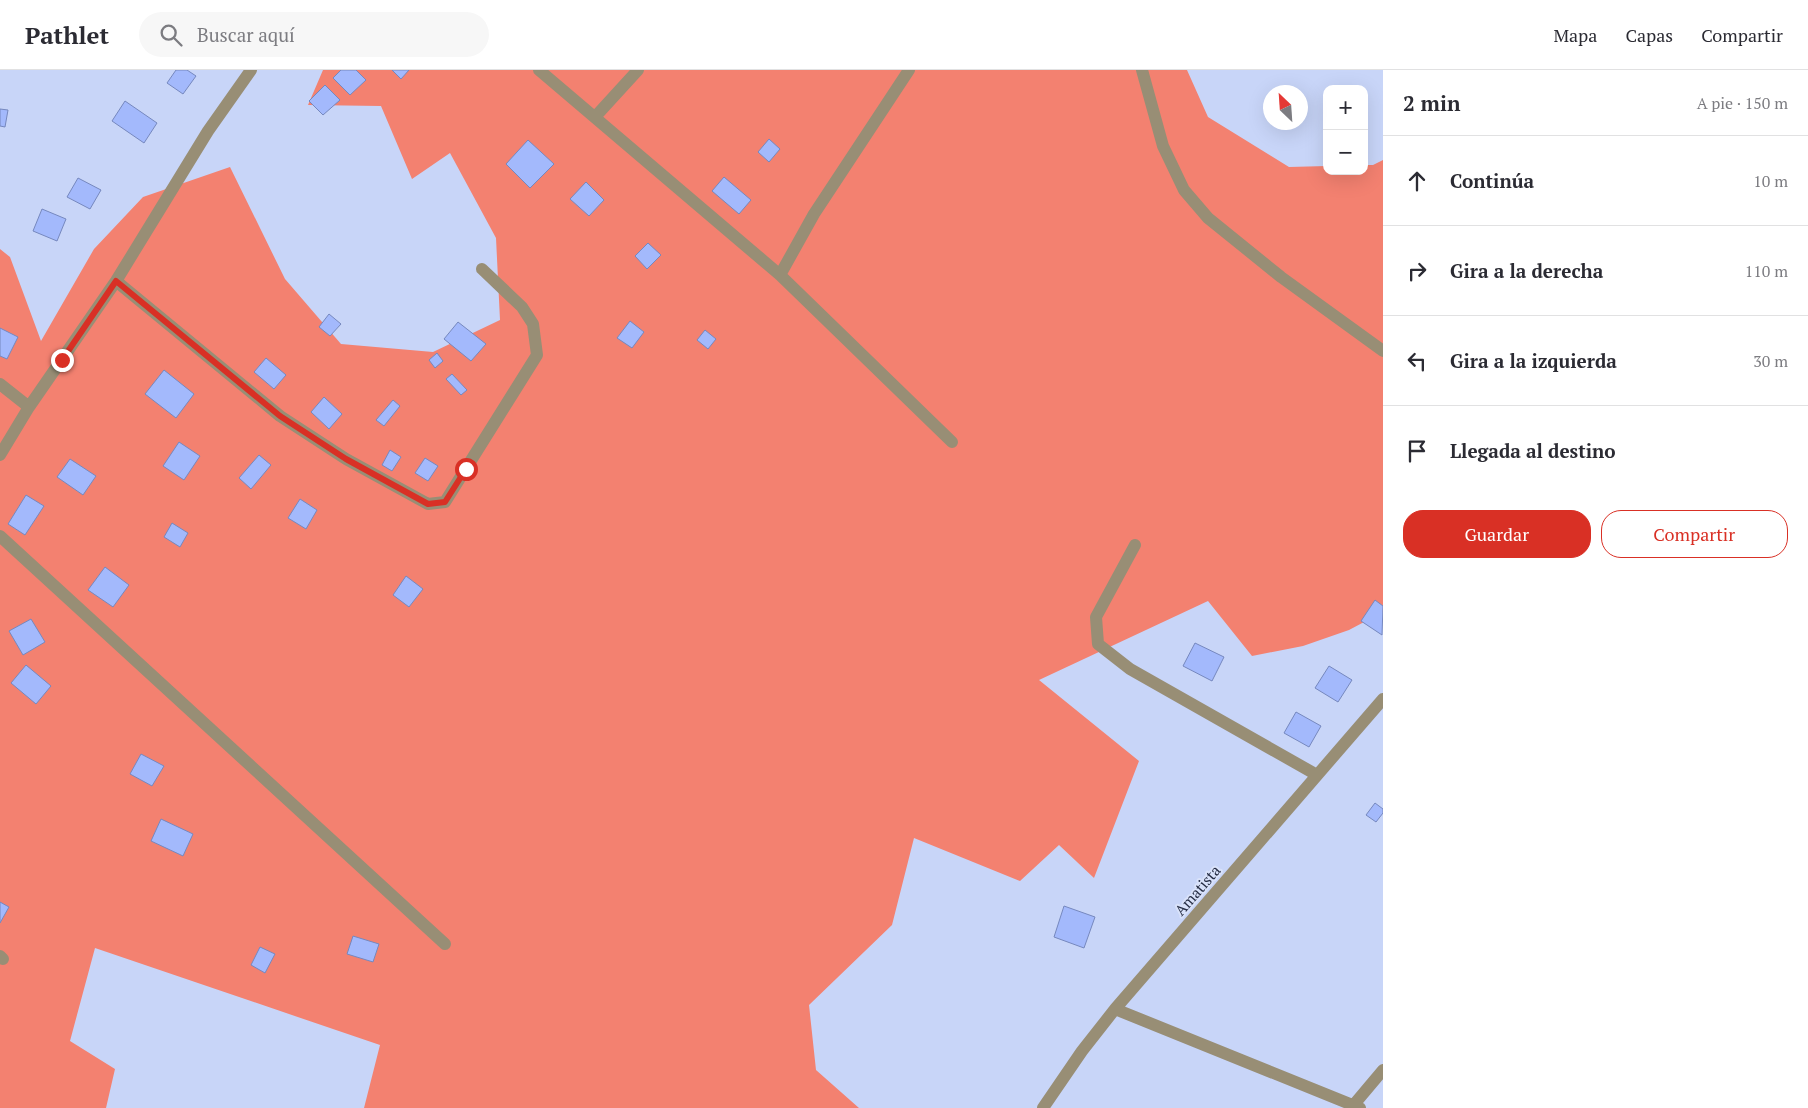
<!DOCTYPE html>
<html lang="es">
<head>
<meta charset="utf-8">
<style>
	body { margin:0; font-family:"PT Serif",serif; background:#f7f7f7; color:#2b2b33 }
	.controls { position:absolute; right:15px; top:15px; display:grid; overflow:hidden; border-radius:10px; box-shadow:0 5px 20px #0002 }
	.controls button { width:45px; height:45px; display:grid; place-items:center; padding:0; border:0; border-bottom:1px solid #e1e1e2; background:#fff; color:#2b2b33; font:25px sans-serif }
	.compass { position:absolute; left:1263px; top:15px; width:45px; height:45px; border-radius:50%; background:#fff; box-shadow:0 5px 20px #0002; rotate:335deg }
	.stop { position:absolute; width:15px; height:15px; margin:-11px; border:4px solid #d93025; border-radius:50%; background:#fff }
	.stop.end { background:#d93025; border-color:#fff; box-shadow:0 1px 5px #0008 }
	.list { margin:0; padding:0; list-style:none }
	h2 { display:flex; justify-content:space-between; align-items:center; height:65px; margin:0; padding:0 20px; font-size:21px }
	h2 small { font-size:16px; font-weight:400; color:#7c7c81 }
	.list li { display:grid; grid-template-columns:32px 1fr auto; gap:15px; align-items:center; box-sizing:border-box; height:90px; padding:0 20px; border-top:1px solid #e1e1e2 }
	.list b { display:block; font-size:19px; white-space:nowrap }
	.list em { font-size:16px; font-style:normal; color:#7c7c81 }
	.actions { display:flex; gap:10px; padding:15px 20px }
	.actions a { flex:1; padding:11px 0; border:1px solid #d93025; border-radius:20px; text-align:center; font-size:18px; color:#d93025 }
	.actions .main { background:#d93025; color:#fff }
	.icon { flex:none; width:28px; height:28px; fill:none; stroke:currentColor; stroke-width:2; stroke-linecap:round; stroke-linejoin:round }
	.map { position:relative; flex:none; width:1383px; height:1038px; overflow:hidden }
	header { display:flex; align-items:center; gap:30px; box-sizing:border-box; height:70px; padding:0 25px; background:#fff; border-bottom:1px solid #e1e1e2 }
	header strong { font-size:24px }
	nav { display:flex; gap:28px; margin-inline-start:auto; font-size:18px }
	.search { width:350px; height:45px; background:#f7f7f7; display:flex; align-items:center; gap:12px; box-sizing:border-box; padding:0 18px; border-radius:28px; color:#7c7c81; font-size:19px }
	main { display:flex }
	aside { flex:1; background:#fff }
	.map>svg:first-child { display:block }
	.green { fill:#f38170 }
	.building { fill:#a3b9fc; stroke:#7688be }
	.lines { fill:none; stroke-linecap:round; stroke-linejoin:round }
	.street { stroke:#988e75; stroke-width:12 }
	.route { stroke:#d93025; stroke-width:6 }
	.labels { text-anchor:middle; dominant-baseline:central; stroke-width:4; stroke-linejoin:round; paint-order:stroke }
	.street-label { font-size:15px; fill:#272e45; stroke:#d9e2fa }
</style>
</head>
<body>
<header>
<strong>Pathlet</strong>
<div class="search"><svg class="icon" aria-label="search" viewBox="0 0 24 24"><circle cx="10" cy="10" r="6"/><path d="M15 15l6 6"/></svg>Buscar aquí</div>
<nav><a>Mapa</a><a>Capas</a><a>Compartir</a></nav>
</header>
<main>
<div class="map">
<svg width="1383" height="1038" viewBox="0 0 1383 1038">
	<rect width="100%" height="100%" fill="#c8d5f8"/>
	<path class="green" d="M323 0H1187L1208 47 1289 97 1327 96V101H1364V95H1373L1383 90V542L1349 560 1303 576 1252 586 1208 531 1039 610 1139 691 1094 808 1059 775 1020 811 914 768 892 855 809 935 816 1000 859 1038H364L380 975 95 878 70 971 115 999 106 1038H0V179L10 187 41 271 94 179 143 127 230 97 285 209 341 274 433 282 500 250 496 168 450 83 412 109 381 36 308 35Z"/>
	<path class="building" d="M176 0H187L196 6 183 24 167 13Z
		M341 0H356L366 10 350 25 333 8Z
		M392 0H409L401 9Z
		M325 15 340 30 323 45 309 31Z
		M125 31 157 53 144 73 112 51Z
		M0 39 8 40 5 57 0 56Z
		M769 69 780 79 769 92 758 82Z
		M528 70 554 94 530 118 506 94Z
		M724 107 751 130 739 144 712 121Z
		M78 108 101 120 90 139 67 127Z
		M586 112 604 130 589 146 570 129Z
		M42 139 66 149 57 171 33 161Z
		M648 173 661 185 647 199 635 186Z
		M329 244 341 254 330 266 319 257Z
		M630 251 644 262 632 278 617 268Z
		M458 252 486 274 471 291 444 269Z
		M0 258 18 267 7 289 0 286Z
		M705 260 716 269 708 279 697 270Z
		M437 283 443 291 435 298 429 290Z
		M266 288 286 305 274 319 254 302Z
		M164 300 194 324 176 348 145 324Z
		M452 304 467 320 461 325 446 309Z
		M324 327 342 344 329 359 311 342Z
		M393 330 400 336 384 356 376 350Z
		M179 372 200 386 184 410 163 396Z
		M390 380 401 387 392 401 382 395Z
		M259 385 271 395 251 419 239 408Z
		M425 388 438 396 428 411 415 403Z
		M70 389 96 406 83 425 57 407Z
		M26 425 44 436 25 465 8 454Z
		M300 429 317 440 306 459 288 448Z
		M172 453 188 463 180 477 164 467Z
		M105 497 129 515 113 537 88 520Z
		M406 506 423 519 409 537 393 525Z
		M1375 530 1383 536 1382 565 1361 551Z
		M31 549 45 572 23 585 9 561Z
		M1195 573 1224 587 1212 611 1183 596Z
		M26 595 51 616 36 634 11 613Z
		M1329 596 1352 610 1338 632 1315 618Z
		M1296 642 1321 656 1309 677 1284 663Z
		M141 684 164 696 152 716 130 704Z
		M1375 733 1383 739V743L1376 752 1366 745Z
		M161 749 193 764 183 786 151 771Z
		M0 832 9 837 0 853Z
		M1064 836 1095 847 1084 878 1054 867Z
		M353 866 379 874 373 892 347 884Z
		M260 877 275 884 265 903 251 895Z"/>
	<g class="lines">
		<path class="street" d="M539 0 780 205 952 372
			M1142 0 1163 76 1184 120 1208 148 1281 207 1383 281
			M595 47 638 0
			M780 205 814 144 909 0
			M116 211 280 346 346 389 428 434 445 432 537 285 533 254 522 237 482 199
			M0 314 29 337
			M0 385 29 337 116 211 208 61 251 0
			M0 466 445 874
			M1135 475 1096 547 1098 574 1130 599 1317 705
			M0 886 3 889
			M1115 939 1360 1038
			M1043 1038 1082 981 1115 939 1383 629
			M1351 1038 1383 1000"/>
	</g>
	<g class="lines">
		<path class="route" d="M62 290 116 211 280 346 346 389 428 434 445 432 466 399"/>
	</g>
	<g class="labels">
		<g class="street-label">
			<text transform="translate(1197 820) rotate(-49)">Amatista</text>
		</g>
	</g>
</svg>
<div class="controls">
<button>+</button>
<button>−</button>
</div>
<svg class="compass" viewBox="-18 -18 36 36"><path d="M0-13l5 13h-10z" fill="#e53935"/><path d="M0 13l5-13h-10z" fill="#7c7c81"/></svg>
<div class="stop" style="left:466px;top:399px"></div>
<div class="stop end" style="left:62px;top:290px"></div>
</div>
<aside>
<h2>2 min<small>A pie · 150 m</small></h2>
<ul class="list">
<li><svg class="icon" aria-label="ahead" viewBox="0 0 24 24"><path d="M12 20V5M6 11l6-6 6 6"/></svg><div><b>Continúa</b></div><em>10 m</em></li>
<li><svg class="icon" aria-label="right" viewBox="0 0 24 24"><path d="M7 20v-9h11M14 6l5 5-5 5"/></svg><div><b>Gira a la derecha</b></div><em>110 m</em></li>
<li><svg class="icon" aria-label="left" viewBox="0 0 24 24"><path d="M17 20v-9H6M10 6l-5 5 5 5"/></svg><div><b>Gira a la izquierda</b></div><em>30 m</em></li>
<li><svg class="icon" aria-label="arrive" viewBox="0 0 24 24"><path d="M6 21V4h12l-3 4 3 4H6"/></svg><div><b>Llegada al destino</b></div></li>
</ul>
<div class="actions"><a class="main">Guardar</a><a>Compartir</a></div>
</aside>
</main>
</body>
</html>
